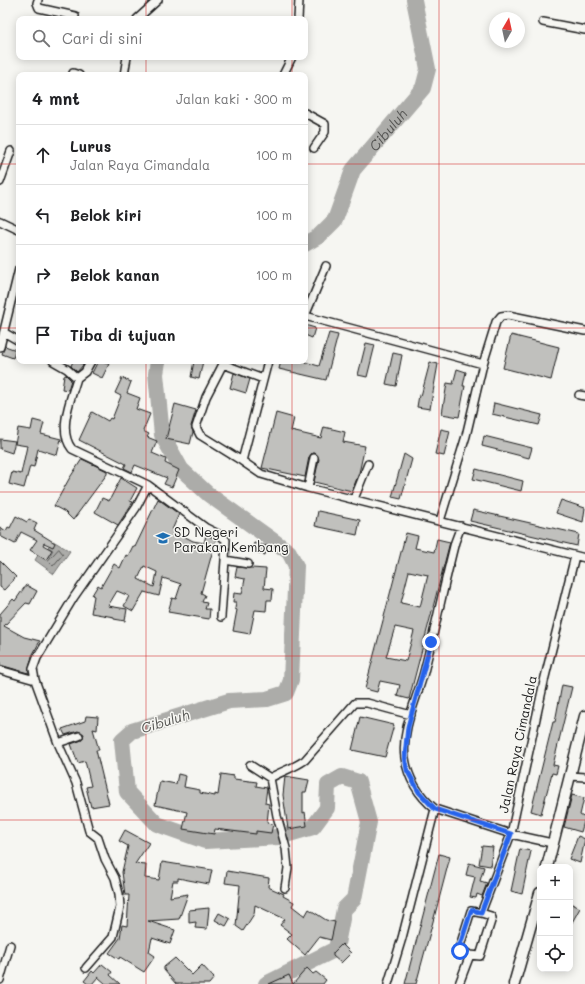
<!DOCTYPE html>
<html lang="id">
<head>
<meta charset="utf-8">
<style>
	body { margin:0; font-family:Mali,sans-serif; background:#f6f6f6; color:#202124 }
	.controls { position:absolute; right:12px; bottom:12px; display:grid; overflow:hidden; border-radius:8px; box-shadow:0 2px 10px #0003 }
	.controls button { width:36px; height:36px; display:grid; place-items:center; padding:0; border:0; border-bottom:1px solid #e0e0e0; background:#fff; color:#202124; font:20px sans-serif }
	.compass { position:absolute; left:489px; top:12px; width:36px; height:36px; border-radius:50%; background:#fff; box-shadow:0 2px 10px #0003; rotate:9deg }
	.stop { position:absolute; width:12px; height:12px; margin:-9px; border:3px solid #2563eb; border-radius:50%; background:#fff }
	.stop.end { background:#2563eb; border-color:#fff; box-shadow:0 1px 4px #0008 }
	.list { margin:0; padding:0; list-style:none }
	h2 { display:flex; justify-content:space-between; align-items:center; height:52px; margin:0; padding:0 16px; font-size:17px }
	h2 small { font-size:13px; font-weight:400; color:#757577 }
	.list li { display:grid; grid-template-columns:26px 1fr auto; gap:12px; align-items:center; box-sizing:border-box; height:60px; padding:0 16px; border-top:1px solid #e0e0e0 }
	.list b { display:block; font-size:15px; white-space:nowrap }
	.list p { margin:0; font-size:13px; white-space:nowrap; color:#757577 }
	.list em { font-size:13px; font-style:normal; color:#757577 }
	.icon { flex:none; width:22px; height:22px; fill:none; stroke:currentColor; stroke-width:2; stroke-linecap:round; stroke-linejoin:round }
	.map { position:relative; flex:none; width:585px; height:984px; overflow:hidden }
	.search { position:absolute; background:#fff; box-shadow:0 2px 10px #0003; left:16px; top:16px; width:292px; height:44px; display:flex; align-items:center; gap:10px; box-sizing:border-box; padding:0 14px; border-radius:8px; color:#757577; font-size:15px }
	.panel { position:absolute; background:#fff; box-shadow:0 2px 10px #0003; left:16px; top:72px; width:292px; height:292px; border-radius:8px }
	.map>svg:first-child { display:block }
	.water { fill:#acaca9; stroke:#727271 }
	.lines { fill:none; stroke-linecap:round; stroke-linejoin:round }
	.shore { stroke:#565654; stroke-width:1 }
	.river { stroke:#acaca9; stroke-width:16 }
	.building { fill:#c0c0bd; stroke:#1c1c1c; fill-rule:evenodd }
	.street-casing { stroke:#1c1c1c; stroke-width:10 }
	.secondary-casing { stroke:#1c1c1c; stroke-width:13 }
	.street { stroke:#f6f6f2; stroke-width:7 }
	.secondary { stroke:#f6f6f2; stroke-width:10 }
	.route { stroke:#2563eb; stroke-width:5 }
	.grid { fill:none; stroke:#d62828; stroke-width:1; stroke-opacity:0.55 }
	.labels { text-anchor:middle; dominant-baseline:central; stroke-width:3; stroke-linejoin:round; paint-order:stroke }
	.poi-label { font-size:13px; fill:#1c1c1c; stroke:#f6f6f2; text-anchor:start }
	.street-label { font-size:13px; fill:#1c1c1c; stroke:#f6f6f2 }
	.water-label { font-size:14px; font-style:italic; fill:#565654; stroke:#f6f6f2 }
</style>
</head>
<body>
<div class="map">
<svg width="585" height="984" viewBox="0 0 585 984">
	<rect width="100%" height="100%" fill="#f6f6f2"/>
	<filter id="ink" filterUnits="userSpaceOnUse"><feTurbulence type="fractalNoise" baseFrequency=".025" numOctaves="2"/><feDisplacementMap in="SourceGraphic" scale="8" xChannelSelector="R" yChannelSelector="G"/><feConvolveMatrix kernelMatrix="1 2 1 2 8 2 1 2 1" color-interpolation-filters="sRGB"/></filter>
	<g filter="url(#ink)">
		<path class="water" d="M53 541 70 551 54 574 35 560 40 552 49 557 53 550 48 547Z"/>
		<g class="lines">
			<path class="shore" d="M59 549 63 554 53 566 48 561Z"/>
			<g class="river">
				<path id="s1" d="M305 244 319 236 335 220 353 170 423 88 428 69 414 0"/>
				<path d="M158 361 156 374 162 435 181 469 208 494 289 552 296 566 291 680 286 693 267 699 229 701 132 731 122 740 127 792 157 824 205 841 279 837 313 827 327 808 328 785 342 777 358 782 369 822 354 899 344 909 336 949 266 984"/>
			</g>
		</g>
		<path class="building" d="M305 325 315 328 312 338 305 335Z
			M329 333 338 335 326 380 279 369 281 361H301L319 366Z
			M511 335 559 347 551 380 503 368Z
			M366 343 375 345 367 377 358 375Z
			M5 346 16 350 13 358 2 354Z
			M393 353 402 355 396 386 386 384Z
			M73 361 84 364 77 372 71 366Z
			M98 361 109 364 102 378 92 373Z
			M194 361H203L199 379 191 377Z
			M430 362 438 364 430 409 417 407 419 395 421 396Z
			M457 369 466 372 463 386H465L459 417 442 414 447 383 453 384Z
			M234 373 250 379 246 393 230 388Z
			M66 375 71 380 68 390 62 389 64 376Z
			M122 378 131 382 127 393 140 398 136 409 150 414 143 431 149 434 147 437 157 441 152 453 166 459 165 463 179 470 172 487 164 484 167 478 135 465 132 472 124 468 126 464 79 440 92 412 108 421 110 418 112 419 121 396 115 393Z
			M494 403 542 415 539 425 492 414Z
			M175 404 196 410 191 426 193 432 190 444 166 439Z
			M276 413 294 418 291 431 321 438 324 427 345 432 343 442 365 446 359 473 352 491 314 482 319 459 315 453H312L309 457 305 477 262 468Z
			M33 420 44 423 41 434 61 439 57 455 38 449 34 467 30 466 24 488 9 484 12 472 21 474 27 446 15 444 18 428 31 430Z
			M441 429 450 431 444 456 435 454Z
			M484 436 532 448 529 458 482 446Z
			M0 439 15 441 12 453 0 449Z
			M404 454 412 459 401 499 392 497Z
			M82 459 107 471V474L73 520 65 512 54 506 69 479Z
			M476 469 523 481 521 491 473 479Z
			M121 478 137 488 130 501 133 502 118 525 95 512 102 498 109 501Z
			M158 499 179 514 172 530 193 541 204 543 206 535 216 539 201 593 205 595 202 602 207 603 205 609H210L209 619 168 612 172 598 176 599 181 584 163 578 159 596 144 592 133 611 124 606 129 596 117 591 108 606 127 609 125 621 114 619V617L91 613 94 596 92 595 98 585 101 587 114 564 120 568 126 555 128 556 133 546 135 547ZM144 566 157 572 154 587 138 579Z
			M561 500 585 508 583 522 556 513Z
			M473 510 579 534 577 546 470 521Z
			M318 511 360 520 357 535 315 526Z
			M16 516 27 522 29 519 37 523 34 530 55 543 53 547 44 543 43 545 52 550 46 560 30 550 37 540 21 532 15 544 0 536V527L6 531 8 527 10 528Z
			M406 533 418 536 415 548 434 552 437 539 450 542 409 699 397 696 400 685 380 681 377 692 365 689ZM409 571 428 575 420 607 401 603ZM395 627 414 631 406 661 386 657Z
			M254 543 267 546 265 555 252 551Z
			M0 561 16 577 4 590 0 587Z
			M237 567 266 569 264 588 273 589 272 600H267L266 611 255 610 250 634 233 631 237 610 235 609 236 602H233L234 593 242 594 245 579 235 577Z
			M26 585 37 591 30 604 26 603 4 626 24 637 40 641 32 656 28 673 0 665V614L13 599 15 601Z
			M562 685 572 687 553 765 558 766 556 774 552 773 541 814 531 811 553 722H555Z
			M86 716 98 717 97 730 93 729 99 750H96L109 804 91 807 86 787 91 786 85 761 78 763 71 744 82 740 84 734 78 731 65 735 62 729 85 721Z
			M360 717 394 725 385 757 352 750Z
			M178 774 186 776 184 787 200 790V793L215 796V794L218 795 221 774 234 776V779L257 782 256 786 267 788 265 803 269 804 267 823 273 824 271 833 256 831V834L215 829 214 834 183 829 187 812 155 805 160 781 176 784Z
			M285 776 309 780 306 792H303V813L305 812 307 826 288 829 283 795Z
			M572 795 584 798 580 815 585 818 581 832 564 827Z
			M125 830 149 843 135 864 146 865 145 878 159 880 162 862 212 870 209 884 178 878V881H173L170 897 188 894 179 919 148 921 175 930 170 944 152 938 149 952 155 956 144 972 120 957 119 959 109 953 120 938 122 925 127 926 129 895H125L122 872 128 846 119 841Z
			M578 836 585 839 580 863 569 859Z
			M482 846 493 847 490 866 479 864Z
			M520 849 531 851 522 894 511 891Z
			M439 854 450 857 438 903 416 984H405Z
			M469 863 484 867 480 881 487 883 482 896 477 894 476 898 470 897 475 877 466 875Z
			M227 871 269 878 268 887 284 894 283 896 294 902 292 906 305 916 309 909 326 920 335 922 331 940 319 937 305 955 287 939 292 934 280 925 285 919 255 905 254 914 243 931 236 926 240 885 225 883Z
			M570 903 580 908 570 926Z
			M209 908 207 929 195 928 196 922 189 923V910Z
			M219 913 230 919 226 926 215 920Z
			M342 944 351 953 341 963 333 956V953Z
			M175 958 192 975 202 965 214 978 209 984H176L164 970V967Z
			M102 964 112 972 110 975 120 984H106L98 977 92 984H88L84 981 92 971 94 973Z
			M307 968 313 974 316 972 326 980 323 984H269L289 975 293 984Z"/>
		<g class="lines">
			<defs>
				<path id="street" d="M38 0 37 3 39 8 75 16
					M137 19 158 0
					M298 19 299 0
					M543 22 585 30
					M73 73 79 75
					M124 75 127 57
					M283 75 292 57
					M305 113 325 124V132L314 148
					M0 182 11 151
					M0 221 19 230
					M326 266 305 316 483 364
					M5 333 19 341
					M0 347 19 269
					M53 361 67 369 77 378C71 399 57 430 72 449L148 485 206 528 218 534 226 540 225 560 248 564
					M226 361 223 364 263 379
					M268 361 242 461 261 474 308 488 585 558
					M223 364 206 397 196 427 200 435 242 461
					M77 378 85 372 91 361
					M579 395 585 396
					M308 488 314 458
					M354 499 368 464
					M440 521 466 436 483 364 496 322 501 316 508 315 585 331
					M221 617 225 560
					M0 670 35 680
					M58 743 79 736
					M250 765 270 778 277 816 286 848 288 868 285 888
					M570 776 585 777
					M270 778C282 771 294 768 305 760L355 703H367L411 715
					M435 809 511 834 552 843
					M470 955 480 956 492 918 491 916 481 913
					M86 968 113 937 120 907 119 894 115 878 105 859 98 838 89 831 76 783 58 743 35 680 33 669 37 658 74 597 136 508 148 485
					M0 980 10 945
					M388 984 402 938 435 809C419 796 408 778 405 758 401 729 417 699 424 672 435 629 444 585 455 542L461 526
					M459 984 470 955 459 949 471 911 481 913 511 834 545 677 575 556"/>
				<path id="secondary" d="M547 867 585 716
					M514 984 540 893"/>
			</defs>
			<use href="#street" class="street-casing"/>
			<use href="#secondary" class="secondary-casing"/>
			<use href="#street" class="street"/>
			<use href="#secondary" class="secondary"/>
		</g>
	</g>
	<g class="lines" filter="url(#ink)">
		<path class="route" d="M431 642 408 727 405 756 407 770 419 792 435 809 511 834 481 913 473 910 471 911 459 948 460 951"/>
	</g>
	<path class="grid" d="M146 0V19M292 0V19M439 0V984M146 57V75M292 57V75M0 164H19M305 164H585M0 328H19M305 328H585M146 361V984M292 361V984M0 492H585M0 656H585M0 820H585"/>
	<defs>
		<symbol id="school-bare" viewBox="-9 -9 18 18"><path d="M0-5L7-2L0 1L-7-2ZM-4 1L0 2.5L4 1V4Q0 6-4 4Z" fill="#1f6fb2" stroke="#f6f6f2" stroke-width="2.5" paint-order="stroke"/></symbol>
	</defs>
	<g fill-rule="evenodd">
		<use href="#school-bare" x="153" y="528" width="20" height="20"/>
	</g>
	<g class="labels">
		<g class="poi-label">
			<text x="174" y="531">SD Negeri<tspan x="174" dy="15">Parakan Kembang</tspan></text>
		</g>
		<g class="street-label">
			<text transform="translate(517 744) rotate(-78)">Jalan Raya Cimandala</text>
		</g>
		<g class="water-label">
			<text stroke="none"><textPath href="#s1" startOffset="145">Cibuluh</textPath></text>
			<text transform="translate(165 721) rotate(-17)">Cibuluh</text>
		</g>
	</g>
</svg>
<div class="controls">
<button>+</button>
<button>−</button>
<button><svg class="icon" aria-label="locate" viewBox="0 0 24 24"><circle cx="12" cy="12" r="6"/><path d="M12 2v4M12 18v4M2 12h4M18 12h4"/></svg></button>
</div>
<svg class="compass" viewBox="-18 -18 36 36"><path d="M0-13l5 13h-10z" fill="#e53935"/><path d="M0 13l5-13h-10z" fill="#757577"/></svg>
<div class="stop" style="left:460px;top:951px"></div>
<div class="stop end" style="left:431px;top:642px"></div>
<div class="search"><svg class="icon" aria-label="search" viewBox="0 0 24 24"><circle cx="10" cy="10" r="6"/><path d="M15 15l6 6"/></svg>Cari di sini</div>
<section class="panel">
<h2>4 mnt<small>Jalan kaki · 300 m</small></h2>
<ul class="list">
<li><svg class="icon" aria-label="ahead" viewBox="0 0 24 24"><path d="M12 20V5M6 11l6-6 6 6"/></svg><div><b>Lurus</b><p>Jalan Raya Cimandala</p></div><em>100 m</em></li>
<li><svg class="icon" aria-label="left" viewBox="0 0 24 24"><path d="M17 20v-9H6M10 6l-5 5 5 5"/></svg><div><b>Belok kiri</b></div><em>100 m</em></li>
<li><svg class="icon" aria-label="right" viewBox="0 0 24 24"><path d="M7 20v-9h11M14 6l5 5-5 5"/></svg><div><b>Belok kanan</b></div><em>100 m</em></li>
<li><svg class="icon" aria-label="arrive" viewBox="0 0 24 24"><path d="M6 21V4h12l-3 4 3 4H6"/></svg><div><b>Tiba di tujuan</b></div></li>
</ul>
</section>
</div>
</body>
</html>
